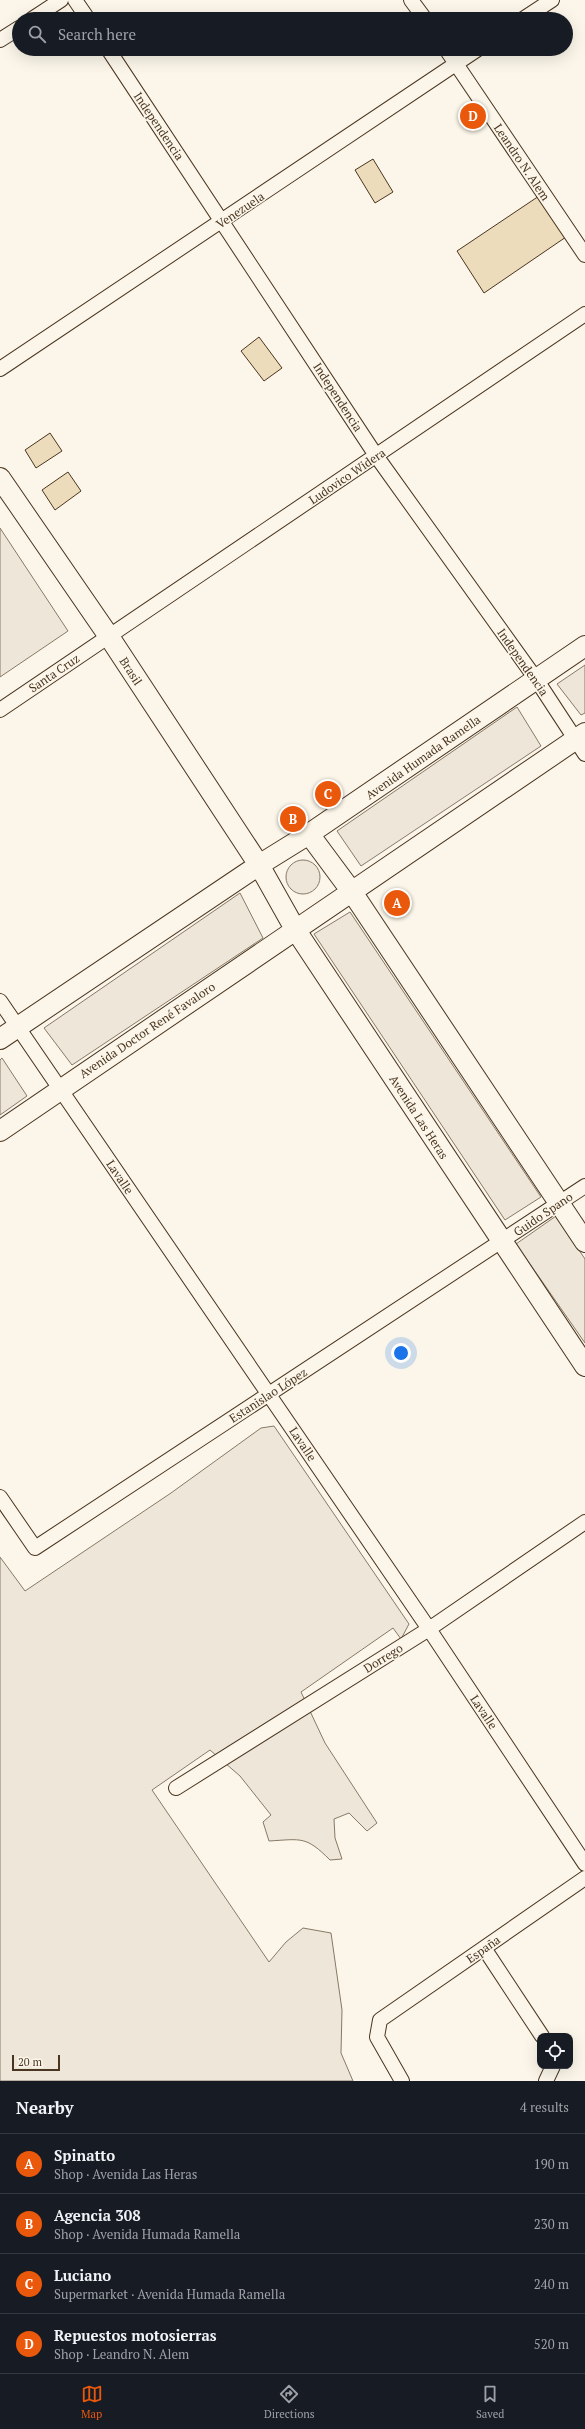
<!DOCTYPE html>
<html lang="en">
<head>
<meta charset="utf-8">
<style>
	body { margin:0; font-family:"PT Serif",serif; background:#20242c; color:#f1f3f6 }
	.controls { position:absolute; right:12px; bottom:12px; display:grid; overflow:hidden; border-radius:8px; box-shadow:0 4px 16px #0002 }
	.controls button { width:36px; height:36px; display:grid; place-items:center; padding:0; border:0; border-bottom:1px solid #363941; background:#171b24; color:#f1f3f6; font:20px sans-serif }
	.scale { position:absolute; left:12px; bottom:10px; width:48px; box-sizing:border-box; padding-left:4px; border:2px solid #4a3520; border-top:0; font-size:11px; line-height:14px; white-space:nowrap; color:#4a3520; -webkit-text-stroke:3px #fbf6e9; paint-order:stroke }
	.you { position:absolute; left:401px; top:1353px; width:14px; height:14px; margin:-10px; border:3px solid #fff; border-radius:50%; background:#1a73e8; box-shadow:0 0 0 6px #1a73e833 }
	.badge { display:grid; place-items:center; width:26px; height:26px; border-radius:50%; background:#ea580c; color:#fff; font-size:13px; font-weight:700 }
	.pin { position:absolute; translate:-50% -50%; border:2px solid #fff; box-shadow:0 1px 4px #0006 }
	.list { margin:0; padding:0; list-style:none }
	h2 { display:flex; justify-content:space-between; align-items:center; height:52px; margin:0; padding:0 16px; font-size:17px }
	h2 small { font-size:13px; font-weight:400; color:#9ea1a6 }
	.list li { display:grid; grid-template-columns:26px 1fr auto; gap:12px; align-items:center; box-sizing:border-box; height:60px; padding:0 16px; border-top:1px solid #363941 }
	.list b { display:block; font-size:15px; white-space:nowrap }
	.list p { margin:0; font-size:13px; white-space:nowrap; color:#9ea1a6 }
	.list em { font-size:13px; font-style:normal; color:#9ea1a6 }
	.icon { flex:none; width:22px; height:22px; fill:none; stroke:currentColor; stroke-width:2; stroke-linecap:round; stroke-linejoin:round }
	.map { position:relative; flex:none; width:585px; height:2081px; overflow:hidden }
	.search { position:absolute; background:#171b24; box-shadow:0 4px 16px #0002; left:12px; right:12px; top:12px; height:44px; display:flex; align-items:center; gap:10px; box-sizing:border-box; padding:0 14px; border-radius:22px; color:#9ea1a6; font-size:15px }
	.sheet { height:292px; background:#171b24 }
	nav { display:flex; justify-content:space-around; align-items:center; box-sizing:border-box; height:56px; border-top:1px solid #363941; background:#171b24; font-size:11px; color:#9ea1a6 }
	nav a { display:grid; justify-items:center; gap:2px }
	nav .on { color:#ea580c }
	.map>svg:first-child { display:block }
	.green { fill:#ede6d9; stroke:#887966 }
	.building { fill:#ecdcbc; stroke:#4a3520 }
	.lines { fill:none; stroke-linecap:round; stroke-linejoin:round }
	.minor-casing { stroke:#4a3520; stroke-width:16 }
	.secondary-casing { stroke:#4a3520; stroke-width:22 }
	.minor { stroke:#fbf6e9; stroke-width:14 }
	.secondary { stroke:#fbf6e9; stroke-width:20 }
	.labels { text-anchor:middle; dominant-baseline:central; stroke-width:3; stroke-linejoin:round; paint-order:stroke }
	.street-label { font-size:12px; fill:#4a3520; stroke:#fbf6e9 }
</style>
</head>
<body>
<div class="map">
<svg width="585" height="2081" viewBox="0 0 585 2081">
	<rect width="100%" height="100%" fill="#fbf6e9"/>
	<path class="green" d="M0 528 68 631 0 677Z
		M585 665V713L581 715 557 684Z
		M517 707 541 746 361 866 337 831Z
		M286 877a17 17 0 1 1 34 0a17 17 0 1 1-34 0Z
		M240 893 263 938 72 1065 44 1028Z
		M350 912 541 1197 505 1220 314 934Z
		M2 1058 27 1096 0 1115V1060Z
		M556 1216 585 1259V1343L516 1244Z
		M274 1426 409 1624 401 1639 393 1628 301 1692 325 1743 377 1823 367 1831 349 1813 334 1819 335 1838 342 1859 330 1860C306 1836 302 1839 269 1841L263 1822 271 1815 240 1776 210 1750 152 1790 269 1962 286 1942 303 1928 331 1933 342 2010 341 2053 353 2081H0V1557L25 1591 171 1493 261 1428Z"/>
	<path class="building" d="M373 159 393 192 375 203 355 170Z
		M539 196 566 237 484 293 457 251Z
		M259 337 282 368 264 381 241 351Z
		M50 433 62 451 36 468 25 450Z
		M68 472 81 491 55 510 42 490Z"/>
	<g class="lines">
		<defs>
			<path id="minor" d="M75 0 88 19
				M411 0 425 19
				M32 19 61 0
				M523 19 552 0
				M0 40 19 28
				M108 49 377 457 536 679 585 754
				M446 49 585 255
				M0 369 478 49
				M0 710 585 314
				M0 1001 429 1629 585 1864
				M0 1497 35 1548 585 1186
				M176 1788 429 1629 585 1522
				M484 1948 542 2036
				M402 2081 377 2037 380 2020 585 1878
				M546 2081 553 2066"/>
			<path id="secondary" d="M0 478 108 635 259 865 295 929 585 1366
				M309 834 352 892 585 1242
				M0 1039 259 865 309 834 585 646
				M0 1131 585 733"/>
		</defs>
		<use href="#minor" class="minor-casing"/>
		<use href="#secondary" class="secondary-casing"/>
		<use href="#minor" class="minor"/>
		<use href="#secondary" class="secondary"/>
	</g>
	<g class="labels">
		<g class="street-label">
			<text transform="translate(159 126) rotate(56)">Independencia</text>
			<text transform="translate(522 162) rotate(56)">Leandro N. Alem</text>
			<text transform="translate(240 210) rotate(-34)">Venezuela</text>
			<text transform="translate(338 397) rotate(57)">Independencia</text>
			<text transform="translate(347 476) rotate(-34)">Ludovico Widera</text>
			<text transform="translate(523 662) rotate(55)">Independencia</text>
			<text transform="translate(131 671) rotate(57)">Brasil</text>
			<text transform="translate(54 673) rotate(-34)">Santa Cruz</text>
			<text transform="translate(423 757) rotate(-35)">Avenida Humada Ramella</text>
			<text transform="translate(147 1030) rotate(-34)">Avenida Doctor René Favaloro</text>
			<text transform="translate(419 1117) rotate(57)">Avenida Las Heras</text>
			<text transform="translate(120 1177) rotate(56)">Lavalle</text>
			<text transform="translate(543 1214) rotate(-34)">Guido Spano</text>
			<text transform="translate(268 1395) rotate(-33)">Estanislao López</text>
			<text transform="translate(303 1444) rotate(56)">Lavalle</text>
			<text transform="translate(383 1658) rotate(-32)">Dorrego</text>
			<text transform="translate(484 1712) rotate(56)">Lavalle</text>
			<text transform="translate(483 1949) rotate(-35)">España</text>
		</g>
	</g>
</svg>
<div class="controls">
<button><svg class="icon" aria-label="locate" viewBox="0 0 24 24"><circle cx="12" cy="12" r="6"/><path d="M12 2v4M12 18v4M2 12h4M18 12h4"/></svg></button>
</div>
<div class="scale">20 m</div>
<div class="you"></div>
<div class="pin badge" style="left:397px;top:903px">A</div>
<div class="pin badge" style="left:293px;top:819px">B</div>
<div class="pin badge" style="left:328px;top:794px">C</div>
<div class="pin badge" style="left:473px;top:116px">D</div>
<div class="search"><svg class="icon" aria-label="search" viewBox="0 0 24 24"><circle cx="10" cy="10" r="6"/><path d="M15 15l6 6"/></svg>Search here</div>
</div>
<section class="sheet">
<h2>Nearby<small>4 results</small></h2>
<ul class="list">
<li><span class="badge">A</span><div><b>Spinatto</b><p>Shop · Avenida Las Heras</p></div><em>190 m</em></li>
<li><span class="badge">B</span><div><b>Agencia 308</b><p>Shop · Avenida Humada Ramella</p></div><em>230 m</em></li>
<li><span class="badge">C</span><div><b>Luciano</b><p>Supermarket · Avenida Humada Ramella</p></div><em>240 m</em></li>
<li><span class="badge">D</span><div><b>Repuestos motosierras</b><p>Shop · Leandro N. Alem</p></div><em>520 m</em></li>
</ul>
</section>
<nav>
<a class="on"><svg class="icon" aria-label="map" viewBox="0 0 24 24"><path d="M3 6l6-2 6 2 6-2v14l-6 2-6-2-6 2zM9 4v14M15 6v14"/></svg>Map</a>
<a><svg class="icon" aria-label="directions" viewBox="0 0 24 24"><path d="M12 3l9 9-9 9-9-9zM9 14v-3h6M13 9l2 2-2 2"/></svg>Directions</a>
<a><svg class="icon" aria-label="saved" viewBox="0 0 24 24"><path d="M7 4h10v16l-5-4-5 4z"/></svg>Saved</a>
</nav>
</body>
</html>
